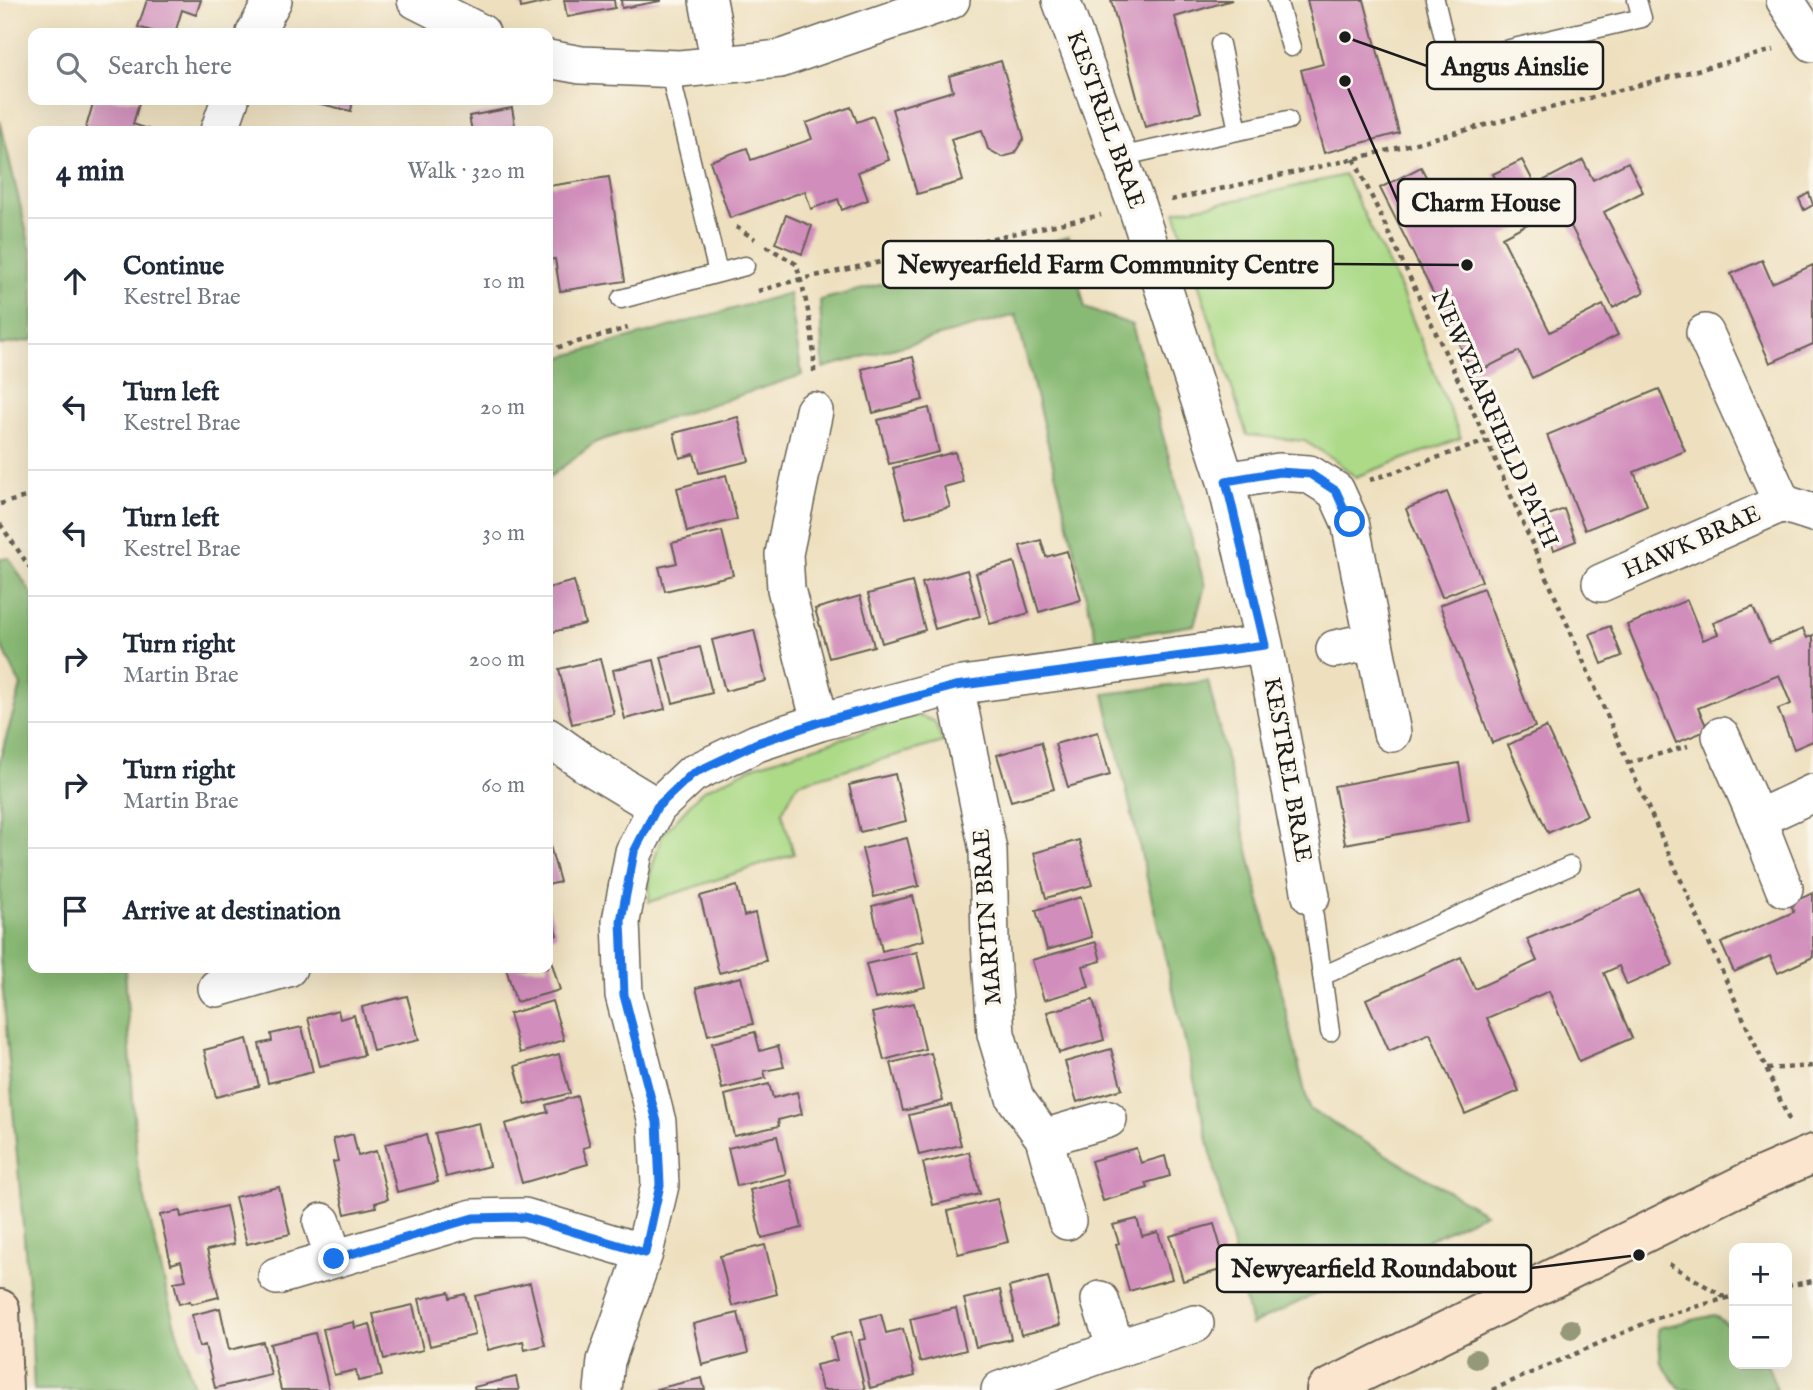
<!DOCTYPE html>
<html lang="en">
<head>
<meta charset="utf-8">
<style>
	body { margin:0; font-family:"IM FELL English",serif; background:#f6f6f7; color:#1f2937 }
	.controls { position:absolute; right:21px; bottom:21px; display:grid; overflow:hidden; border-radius:14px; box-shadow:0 7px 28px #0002 }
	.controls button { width:63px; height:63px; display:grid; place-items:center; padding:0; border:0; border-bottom:2px solid #e0e1e3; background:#fff; color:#1f2937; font:35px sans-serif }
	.stop { position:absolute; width:21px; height:21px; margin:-16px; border:5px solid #1a73e8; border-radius:50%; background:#fff }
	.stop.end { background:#1a73e8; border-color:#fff; box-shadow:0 2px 7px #0008 }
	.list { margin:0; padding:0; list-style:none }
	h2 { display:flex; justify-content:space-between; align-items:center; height:91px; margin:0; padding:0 28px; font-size:30px }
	h2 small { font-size:23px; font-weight:400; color:#747a83 }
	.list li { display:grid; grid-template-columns:46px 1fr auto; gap:21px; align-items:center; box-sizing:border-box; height:126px; padding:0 28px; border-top:2px solid #e0e1e3 }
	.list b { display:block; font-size:26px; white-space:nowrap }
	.list p { margin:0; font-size:23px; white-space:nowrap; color:#747a83 }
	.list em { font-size:23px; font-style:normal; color:#747a83 }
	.icon { flex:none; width:38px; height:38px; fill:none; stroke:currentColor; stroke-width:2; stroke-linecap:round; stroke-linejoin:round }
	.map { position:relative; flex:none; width:1813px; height:1390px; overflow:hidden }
	.search { position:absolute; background:#fff; box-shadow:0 7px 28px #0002; left:28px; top:28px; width:525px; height:77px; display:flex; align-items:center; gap:18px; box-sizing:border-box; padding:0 24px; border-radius:14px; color:#747a83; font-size:26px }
	.panel { position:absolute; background:#fff; box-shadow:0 7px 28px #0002; left:28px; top:126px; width:525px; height:847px; border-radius:14px }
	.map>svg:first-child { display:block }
	.green { fill:#acda87; stroke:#647b52; stroke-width:2 }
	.forest { fill:#89ba74; stroke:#526b48; stroke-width:2 }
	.building { fill:#d18dbb }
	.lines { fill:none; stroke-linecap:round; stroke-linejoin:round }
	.lane-casing { stroke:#666155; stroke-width:21 }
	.street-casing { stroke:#666155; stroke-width:40 }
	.secondary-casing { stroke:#666155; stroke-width:42 }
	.path { stroke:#666155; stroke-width:4.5; stroke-dasharray:5 5; stroke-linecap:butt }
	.lane { stroke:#fff; stroke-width:18 }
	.street { stroke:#fff; stroke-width:37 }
	.secondary { stroke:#fbe5cf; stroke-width:38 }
	.tree { fill:#96987a }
	.route { stroke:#1a73e8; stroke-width:9 }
	.labels { text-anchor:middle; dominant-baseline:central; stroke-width:7; stroke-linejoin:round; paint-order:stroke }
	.street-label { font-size:24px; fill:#1c1c1c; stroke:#fbf7ec }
	.leader { fill:none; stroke:#1c1c1c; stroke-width:2.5 }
	.callout-dot { fill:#1c1c1c; stroke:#fbf7ec; stroke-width:2.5 }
	.callout { fill:#fbf7ec; stroke:#1c1c1c; stroke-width:2.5 }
	.callout-label { font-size:26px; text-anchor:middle; font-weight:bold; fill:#1c1c1c }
</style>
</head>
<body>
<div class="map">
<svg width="1813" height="1390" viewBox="0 0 1813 1390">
	<rect width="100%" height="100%" fill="#fbf7ec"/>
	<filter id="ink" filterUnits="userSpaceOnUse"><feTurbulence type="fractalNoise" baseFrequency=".0143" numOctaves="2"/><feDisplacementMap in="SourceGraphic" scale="14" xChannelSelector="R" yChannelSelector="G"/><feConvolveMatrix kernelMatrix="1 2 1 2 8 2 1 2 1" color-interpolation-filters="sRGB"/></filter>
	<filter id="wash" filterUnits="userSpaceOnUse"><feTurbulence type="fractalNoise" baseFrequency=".00686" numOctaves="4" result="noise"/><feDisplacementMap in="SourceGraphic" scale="28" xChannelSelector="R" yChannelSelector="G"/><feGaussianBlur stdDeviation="1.57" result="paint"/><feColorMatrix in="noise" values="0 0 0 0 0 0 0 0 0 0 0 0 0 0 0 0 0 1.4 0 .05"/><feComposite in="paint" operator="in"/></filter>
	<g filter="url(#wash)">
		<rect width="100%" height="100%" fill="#eee0bf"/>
		<path class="green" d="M1345 175 1398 284 1461 438 1355 477 1334 459 1304 441 1247 435 1175 211 1241 199Z
			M917 715 934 721 943 742 798 783 782 812 794 854 649 902 650 874 662 835 702 791 757 765Z"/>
		<path class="forest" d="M0 120 33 259V340L0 345Z
			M1068 237 1085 308 1132 325 1205 586 1194 625 1097 641 1016 315 823 368 820 300Z
			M789 293 802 375 596 442 548 478V361Z
			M9 558 33 596V968H125L137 1165 173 1319 195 1390H34L31 1320 0 957V759L21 686 0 642V559Z
			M1208 681 1309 1109 1485 1213 1251 1325 1104 694Z
			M1714 1315 1734 1329V1364H1767L1777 1390H1681L1661 1363 1658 1328Z"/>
		<g id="blocks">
			<path class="building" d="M147 0H201L196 15 182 10 175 33H158L138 27Z
				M520 0H551V1L521 8Z
				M564 0H614L615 8 567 17Z
				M621 0H661V1L622 8Z
				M1111 0H1232L1175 17 1201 112 1145 127Z
				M1307 0H1364L1399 133 1324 153 1301 70 1323 64Z
				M329 28 350 32V33H328Z
				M1001 61 1024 138 1014 154 1002 157 988 149 982 130 951 139 963 181 917 194 892 109 953 91 949 76Z
				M94 100H140L133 124 154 131H85Z
				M304 100H353L351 111Z
				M851 107 857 122 873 116 889 160 858 172 868 200 842 210 838 199 811 209 805 191 730 218 710 161 747 148 751 160 812 139 806 123Z
				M512 108 516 131H472L469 116Z
				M1522 160 1535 185 1583 160 1593 180 1628 162 1643 192 1604 212 1644 292 1613 308 1561 207 1502 237 1550 332 1603 305 1618 335 1532 378 1519 351 1474 374 1380 188 1421 167 1451 225 1505 198 1493 174Z
				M609 177 625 281 560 291 555 259 548 260V186Z
				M1809 193 1813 205 1804 210 1799 199Z
				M786 215 812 226 802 254 775 243Z
				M1762 260 1772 283 1813 265V344L1770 363 1731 274Z
				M913 357 923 400 873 413 862 369Z
				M1659 389 1685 451 1634 472 1647 505 1585 530 1547 435Z
				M929 408 939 452 889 464 878 420Z
				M738 417 749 461 699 473 694 454 680 458 674 433Z
				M955 452 963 482 944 487 950 507 906 518 893 468Z
				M726 475 737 519 687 532 677 488Z
				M1447 492 1482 581 1442 597 1406 509Z
				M1564 509 1576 541 1554 550 1541 518Z
				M722 531 733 575 665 591 659 567 677 563 672 543Z
				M1041 540 1046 557 1067 551 1081 600 1039 612 1020 546Z
				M1014 562 1029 613 990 624 976 573Z
				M967 570 980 616 935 629 922 583Z
				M574 581 585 624 548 633V588Z
				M912 582 925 630 882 643 868 594Z
				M1483 588 1535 727 1492 743 1440 605Z
				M860 596 874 646 829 658 815 609Z
				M1687 600 1703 640 1718 634 1713 623 1753 607 1769 643 1803 629 1807 638 1813 635V741L1794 749 1778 709 1791 704 1779 675 1698 708 1708 730 1676 743 1627 625Z
				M1610 626 1622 656 1602 664 1590 634Z
				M754 630 766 681 725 691 712 640Z
				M700 647 712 693 673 703 661 657Z
				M600 659 614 714 572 724 559 669Z
				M654 660 665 709 625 719 613 670Z
				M1546 727 1587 815 1548 833 1508 745Z
				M1098 732 1110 775 1068 787 1055 744Z
				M1041 742 1054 789 1011 801 997 755Z
				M1459 763 1469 821 1345 844 1334 786Z
				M895 774 906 821 860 832 849 785Z
				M907 838 919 886 874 897 862 849Z
				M548 839 560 882 548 885Z
				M1079 840 1092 885 1046 898 1034 853Z
				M737 886 744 916 755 913 766 961 719 973 700 896Z
				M1640 890 1673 965 1627 985 1619 966 1604 973 1632 1038 1579 1061 1549 991 1487 1018 1519 1091 1465 1114 1430 1033 1389 1051 1366 999 1461 957 1475 989 1537 961 1527 939Z
				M1813 893V957L1778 973 1770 956 1734 972 1721 943 1794 912 1790 903Z
				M913 896 924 940 882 951 872 906Z
				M1081 897 1092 937 1047 950 1036 910Z
				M548 905 557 935 548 938Z
				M1096 942 1101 961 1083 966 1089 987 1044 1000 1032 960Z
				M548 950 560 990 516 1002 506 968H548Z
				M917 952 925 987 875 999 866 964Z
				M741 977 753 1024 708 1035 696 988Z
				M407 996 419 1040 373 1051 362 1007Z
				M1093 1000 1104 1040 1059 1053 1047 1012Z
				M552 1001 564 1040 520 1053 509 1014Z
				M914 1003 925 1049 884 1060 872 1013Z
				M338 1010 340 1019 354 1015 364 1055 320 1066 308 1018Z
				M302 1027 313 1072 268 1083 259 1044 272 1041 271 1034Z
				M755 1032 760 1051 778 1046 784 1067 764 1071 766 1078 722 1089 712 1043Z
				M247 1039 259 1086 216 1097 204 1050Z
				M1111 1049 1122 1089 1077 1102 1065 1062Z
				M931 1053 943 1101 903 1111 891 1063Z
				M559 1054 570 1093 526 1105 515 1066Z
				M769 1084 773 1098 797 1092 802 1114 778 1120 779 1126 734 1136 725 1095Z
				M577 1096 590 1146 583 1148 588 1164 522 1183 505 1124 548 1112 546 1105Z
				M951 1105 961 1145 919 1155 909 1115Z
				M479 1123 489 1166 446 1177 435 1133Z
				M353 1134 358 1156 376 1151 388 1199 375 1203 376 1207 345 1214 333 1162 338 1161 333 1139Z
				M426 1135 438 1182 397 1192 385 1144Z
				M777 1136 786 1174 737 1186 728 1148Z
				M1136 1148 1141 1163 1165 1156 1170 1176 1146 1183 1148 1188 1103 1201 1091 1161Z
				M969 1152 980 1194 933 1205 923 1163Z
				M791 1180 802 1228 762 1238 750 1190Z
				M279 1187 290 1234 247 1244 235 1197Z
				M997 1199 1008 1242 958 1254 948 1211Z
				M226 1206 234 1244 207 1250 219 1297 191 1304 190 1301 179 1304 174 1282 186 1280 181 1261 171 1264 160 1215 180 1211 181 1217Z
				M1137 1219 1142 1236 1158 1232 1172 1279 1129 1291 1116 1244 1119 1243 1113 1225Z
				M1214 1224 1227 1268 1183 1281 1170 1236Z
				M765 1245 777 1294 732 1306 720 1256Z
				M1048 1277 1060 1325 1021 1335 1009 1287Z
				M530 1283 545 1345 525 1350 523 1341 488 1350 475 1296Z
				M1000 1290 1011 1339 976 1347 964 1299Z
				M449 1292 450 1298 465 1294 475 1335 430 1346 419 1299Z
				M413 1305 423 1350 384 1359 373 1314Z
				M220 1308 229 1350 263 1342 271 1375 215 1388 205 1345 199 1347 192 1315Z
				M956 1308 966 1350 920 1362 910 1319Z
				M738 1313 748 1353 702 1365 693 1324Z
				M881 1314 886 1333 903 1329 915 1376 870 1388 859 1340 866 1339 861 1319Z
				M354 1322 355 1328 370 1324 382 1376 358 1381 356 1370 334 1375 323 1329Z
				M851 1332 865 1390H822L816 1365 837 1360 831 1337Z
				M315 1333 329 1390H281L270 1344Z
				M516 1377 519 1390H475L474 1387Z
				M702 1378 705 1390H656V1389Z"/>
		</g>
	</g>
	<g filter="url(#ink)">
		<use href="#blocks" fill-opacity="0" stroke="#666155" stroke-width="2"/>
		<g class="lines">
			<defs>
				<path id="lane" d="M1277 0 1291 47
					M1435 0 1450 63 1642 18 1637 0
					M1220 44 1238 131
					M669 69 718 273
					M1119 157 1288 120
					M621 299 745 266
					M1311 896 1330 1032
					M1322 976 1570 866"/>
				<path id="street" d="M416 0 481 33
					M708 0 720 65
					M1061 0 1137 207 1226 481 1264 644 1311 896
					M1785 0 1813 43
					M255 33 273 0
					M548 59 581 65 680 69 780 59 951 0
					M219 131 230 100
					M1705 333 1782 503
					M814 411 784 554 786 589 820 722
					M1226 481 1279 472 1309 474 1336 491 1350 522 1392 733
					M1601 583 1782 503 1813 513
					M1335 649 1372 641
					M955 686 988 850 990 941 996 1034 1015 1098 1044 1138 1067 1221
					M1721 736 1757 819 1813 793
					M548 737 586 764 657 807
					M1757 819 1784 888
					M217 988 288 968
					M1044 1138 1108 1119
					M322 1222 334 1259
					M277 1276 473 1218 524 1217 644 1253
					M1100 1300 1116 1349
					M603 1390 606 1361 644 1253 660 1185 657 1122 624 995 621 921 634 852 657 807 692 774 757 743 820 722 955 686 1264 644
					M1000 1390 1116 1349 1195 1324"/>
				<path id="secondary" d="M0 1309 3 1390
					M1326 1390 1750 1181 1813 1154"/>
			</defs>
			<use href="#lane" class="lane-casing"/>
			<use href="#street" class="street-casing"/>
			<use href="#secondary" class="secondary-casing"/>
			<path class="path" d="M1354 159 1487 441 1628 763 1791 1124
				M1171 200 1354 159 1774 50
				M736 227 755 239
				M766 246 796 264C807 299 815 339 814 375
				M758 291 801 279 1101 215
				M548 350 628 328
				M1370 480 1487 441
				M0 504 33 495
				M0 524 33 572
				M1628 763 1688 746
				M1767 1069 1813 1066
				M1669 1264 1724 1297
				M1787 1286 1813 1281
				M1492 1390 1657 1318 1734 1296"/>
			<use href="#lane" class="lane"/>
			<use href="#street" class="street"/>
			<use href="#secondary" class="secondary"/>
		</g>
		<g class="tree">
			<circle cx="1571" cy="1329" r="10"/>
			<circle cx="1476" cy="1359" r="10"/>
		</g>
	</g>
	<g class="lines" filter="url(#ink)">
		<path class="route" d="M334 1259 473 1218 524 1217 645 1253 660 1185 657 1122 624 995 621 921 634 852 657 807 692 774 757 743 820 722 955 686 1265 645 1226 481 1279 472 1310 474 1336 491 1350 522"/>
	</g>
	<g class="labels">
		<g class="street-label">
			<text transform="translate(1105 120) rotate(70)">KESTREL BRAE</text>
			<text transform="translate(1494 419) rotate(66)">NEWYEARFIELD PATH</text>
			<text transform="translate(1692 543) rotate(-24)">HAWK BRAE</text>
			<text transform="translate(1287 770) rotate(80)">KESTREL BRAE</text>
			<text transform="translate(988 917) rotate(-94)">MARTIN BRAE</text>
		</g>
	</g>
	<path class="leader" d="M1345 37L1427 66M1345 81L1398 202M1467 265L1333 264M1639 1255L1531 1268"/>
	<g class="callout-dot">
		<circle cx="1345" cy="37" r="7"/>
		<circle cx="1345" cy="81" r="7"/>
		<circle cx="1467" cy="265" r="7"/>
		<circle cx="1639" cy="1255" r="7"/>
	</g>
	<g class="callout">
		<rect x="1427" y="42" width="176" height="47" rx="7"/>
		<rect x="1398" y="179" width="177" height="47" rx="7"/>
		<rect x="883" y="241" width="450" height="47" rx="7"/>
		<rect x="1217" y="1245" width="314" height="47" rx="7"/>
	</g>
	<g class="callout-label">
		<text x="1515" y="75">Angus Ainslie</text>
		<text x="1486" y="211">Charm House</text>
		<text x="1108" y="273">Newyearfield Farm Community Centre</text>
		<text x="1374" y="1277">Newyearfield Roundabout</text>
	</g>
</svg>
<div class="controls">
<button>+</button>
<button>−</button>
</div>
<div class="stop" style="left:1350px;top:522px"></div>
<div class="stop end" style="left:334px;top:1259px"></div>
<div class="search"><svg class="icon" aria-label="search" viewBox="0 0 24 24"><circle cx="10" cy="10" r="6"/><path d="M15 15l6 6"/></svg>Search here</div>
<section class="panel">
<h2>4 min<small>Walk · 320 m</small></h2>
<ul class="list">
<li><svg class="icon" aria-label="ahead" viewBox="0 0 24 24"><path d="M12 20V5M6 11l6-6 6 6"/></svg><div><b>Continue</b><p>Kestrel Brae</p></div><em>10 m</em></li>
<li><svg class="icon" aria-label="left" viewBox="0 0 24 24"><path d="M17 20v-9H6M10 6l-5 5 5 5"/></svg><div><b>Turn left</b><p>Kestrel Brae</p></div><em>20 m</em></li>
<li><svg class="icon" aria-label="left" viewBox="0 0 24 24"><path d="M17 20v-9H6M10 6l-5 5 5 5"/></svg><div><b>Turn left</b><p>Kestrel Brae</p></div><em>30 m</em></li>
<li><svg class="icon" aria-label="right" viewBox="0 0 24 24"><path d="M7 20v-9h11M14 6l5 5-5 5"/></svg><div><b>Turn right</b><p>Martin Brae</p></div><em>200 m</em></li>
<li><svg class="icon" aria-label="right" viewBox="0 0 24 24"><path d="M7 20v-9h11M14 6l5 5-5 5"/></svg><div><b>Turn right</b><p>Martin Brae</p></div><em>60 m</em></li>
<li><svg class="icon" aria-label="arrive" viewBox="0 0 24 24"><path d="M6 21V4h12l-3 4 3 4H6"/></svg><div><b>Arrive at destination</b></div></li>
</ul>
</section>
</div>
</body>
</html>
